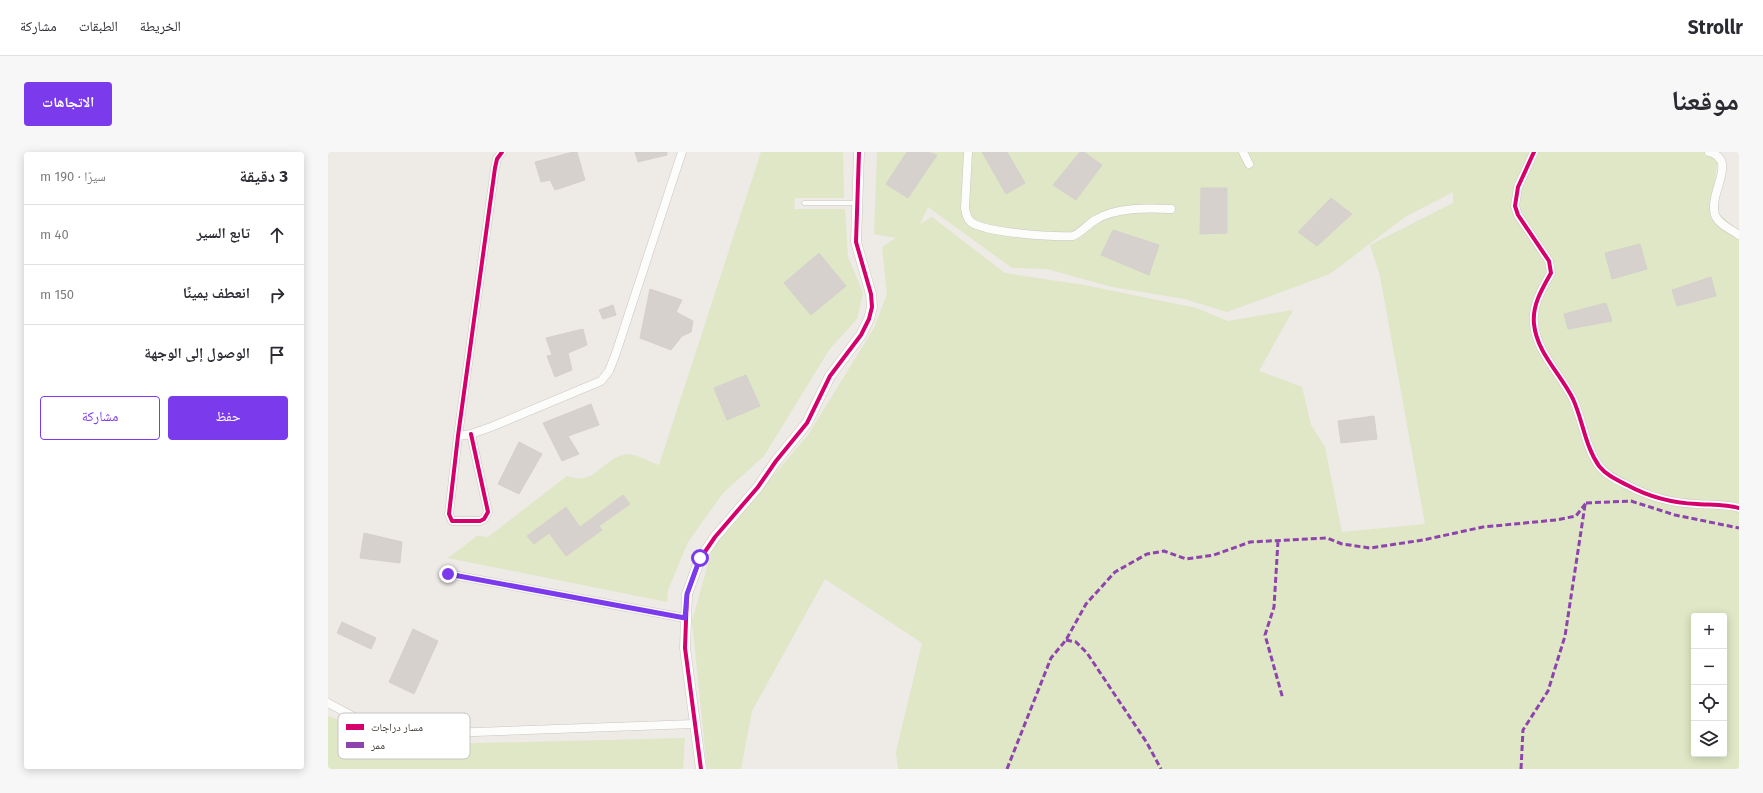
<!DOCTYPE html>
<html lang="ar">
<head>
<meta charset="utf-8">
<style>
	body { margin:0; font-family:"Fira Sans","Noto Naskh Arabic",sans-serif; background:#f7f7f7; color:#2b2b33; direction:rtl }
	.controls { position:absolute; right:12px; bottom:12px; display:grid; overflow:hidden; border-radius:4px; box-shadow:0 2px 10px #0003 }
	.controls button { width:36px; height:36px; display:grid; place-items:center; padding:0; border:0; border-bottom:1px solid #e1e1e2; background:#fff; color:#2b2b33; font:20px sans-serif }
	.stop { position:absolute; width:12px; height:12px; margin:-9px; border:3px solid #7c3aed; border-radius:50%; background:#fff }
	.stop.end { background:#7c3aed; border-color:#fff; box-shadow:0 1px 4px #0008 }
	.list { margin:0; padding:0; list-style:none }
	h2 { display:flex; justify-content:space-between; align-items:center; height:52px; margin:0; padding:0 16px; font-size:17px }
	h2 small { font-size:13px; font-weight:400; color:#7c7c81 }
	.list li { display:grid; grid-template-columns:26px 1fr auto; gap:12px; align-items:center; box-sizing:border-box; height:60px; padding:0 16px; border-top:1px solid #e1e1e2 }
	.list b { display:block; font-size:15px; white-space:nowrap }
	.list em { font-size:13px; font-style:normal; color:#7c7c81 }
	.actions { display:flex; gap:8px; padding:12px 16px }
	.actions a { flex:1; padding:9px 0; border:1px solid #7c3aed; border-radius:4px; text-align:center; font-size:14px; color:#7c3aed }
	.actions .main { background:#7c3aed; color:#fff }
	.icon { flex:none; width:22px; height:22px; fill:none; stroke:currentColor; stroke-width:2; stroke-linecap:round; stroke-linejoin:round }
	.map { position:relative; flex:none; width:1411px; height:617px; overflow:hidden; direction:ltr; border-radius:4px }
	header { display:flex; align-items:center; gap:24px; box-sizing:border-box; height:56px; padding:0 20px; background:#fff; border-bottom:1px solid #e1e1e2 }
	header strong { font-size:19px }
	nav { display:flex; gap:22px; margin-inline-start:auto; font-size:14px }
	.intro { display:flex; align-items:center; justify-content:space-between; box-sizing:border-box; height:96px; padding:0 24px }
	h1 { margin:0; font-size:28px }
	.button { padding:10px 18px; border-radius:4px; background:#7c3aed; color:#fff; font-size:14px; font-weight:700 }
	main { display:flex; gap:24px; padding:0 24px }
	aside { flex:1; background:#fff; border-radius:4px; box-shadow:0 2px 10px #0003 }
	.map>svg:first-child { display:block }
	.green { fill:#dfe7c6; fill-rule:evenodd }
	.building { fill:#d6d1cd; stroke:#d5d0cc }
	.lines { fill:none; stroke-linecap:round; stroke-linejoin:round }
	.service-casing { stroke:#cac6c2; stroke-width:5 }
	.minor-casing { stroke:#cac6c2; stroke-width:9 }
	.tertiary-casing { stroke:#cac6c2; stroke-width:11 }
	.service { stroke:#fcfcfb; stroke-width:4 }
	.minor { stroke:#fcfcfb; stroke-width:8 }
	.tertiary { stroke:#fcfcfb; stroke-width:10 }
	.quiet { stroke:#8e44ad; stroke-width:3; stroke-dasharray:6 3; stroke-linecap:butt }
	.cycleway-casing { stroke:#fff; stroke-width:6 }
	.cycleway { stroke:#d6006c; stroke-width:4 }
	.route { stroke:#7c3aed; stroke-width:5 }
	.key { fill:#fff; stroke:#c6c4c2; stroke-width:1 }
	.key-label { font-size:11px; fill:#423a33 }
</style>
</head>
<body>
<header>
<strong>Strollr</strong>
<nav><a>الخريطة</a><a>الطبقات</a><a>مشاركة</a></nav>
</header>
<div class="intro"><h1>موقعنا</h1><a class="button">الاتجاهات</a></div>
<main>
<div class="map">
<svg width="1411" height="617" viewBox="0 0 1411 617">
	<rect width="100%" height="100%" fill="#eeeae6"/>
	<path class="green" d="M433 0H515L516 46H467L466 57H517L520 105 535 141 529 167 501 198 436 304 395 341 360 390 340 438 339 450 120 406 149 384 160 385 239 324C269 335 273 306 299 302 306 301 324 311 331 313Z
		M549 0H1387L1390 5 1383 55 1411 79V617H570L568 600 594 491 497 427 424 559 413 617H379L364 469 385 394 480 283 546 176 559 142 554 95 568 86 546 82ZM1125 40V51L1042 93 1052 124 1097 372 1014 380 997 295 983 273 974 235 931 219 965 158 900 169 868 156 756 133 677 121 604 65 592 72 600 55 684 116 719 117 784 135 856 147 899 160 1002 122 1077 65ZM1366 464H1396V602H1366Z
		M0 564 75 593 357 586 355 617H0Z"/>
	<path class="building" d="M245 0H249L257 28 227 38 222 28 213 30 207 10Z
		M307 0H339V3L310 10Z
		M579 0H599L609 3 580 46 558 32Z
		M654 0H679L697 31 678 42Z
		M752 0H756L774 13 748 48 725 33Z
		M873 36H899V81L872 82Z
		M1003 46 1024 62 989 94 970 80Z
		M785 78 831 93 821 123 773 103Z
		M1312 92 1319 117 1284 127 1277 101Z
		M491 101 518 134 483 163 456 131Z
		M1383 125 1388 144 1349 154 1344 138Z
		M322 137 354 148 348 160 365 169 363 180 354 184 343 198 312 186Z
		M1278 151 1284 169 1240 177 1236 162Z
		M285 153 288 163 275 167 271 158Z
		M255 177 259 193 240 201 244 218 227 225 219 204 224 203 218 186Z
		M418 223 432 254 399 268 386 236Z
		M263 252 271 273 240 284 251 302 234 309 215 271Z
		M1046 264 1049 287 1013 291 1010 269Z
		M191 290 214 302 191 342 170 332Z
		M295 343 302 352 271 374 274 378 238 404 221 381 206 392 199 384 238 355 252 375Z
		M36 381 74 390 72 411 32 406Z
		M14 470 48 486 43 497 9 481Z
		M85 477 110 489 86 542 61 530Z"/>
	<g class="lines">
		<defs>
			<path id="service" d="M476 51H528"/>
			<path id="minor" d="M640 0 637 56C638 62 639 67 643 70 658 81 725 85 745 84 754 80 759 73 767 68 788 55 819 56 843 57
				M915 0 921 12
				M1206 0 1190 35 1187 54 1190 63 1221 109 1223 121C1214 137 1204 153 1206 172 1209 201 1232 221 1245 247 1255 269 1257 294 1271 314 1278 323 1289 328 1299 333 1321 345 1344 351 1369 352 1382 353 1398 352 1411 356
				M1381 0C1411 8 1380 40 1387 63 1391 73 1403 77 1411 83
				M143 282 160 360 156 367 152 369H124L121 362 130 284 167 16 169 7 174 0
				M130 284 143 282 163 275 273 229 281 219 288 201 354 0
				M120 422 357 466
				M0 551 32 568 62 579 91 582 366 572"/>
			<path id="tertiary" d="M373 617 357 496 359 442 372 407 387 385 430 335 448 309 479 271 502 224 533 183 541 167 544 155 543 142 528 90 531 0"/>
		</defs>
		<use href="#service" class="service-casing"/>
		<use href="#minor" class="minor-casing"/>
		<use href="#tertiary" class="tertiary-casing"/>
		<use href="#service" class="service"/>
		<use href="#minor" class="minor"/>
		<use href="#tertiary" class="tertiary"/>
		<path class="quiet" d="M1258 351 1303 349 1347 363 1411 376
			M950 389 946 455 937 483 955 547
			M738 488 748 490 759 501 819 591 833 617
			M679 617 723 506 738 488 758 452 787 420 819 402 836 399 858 407 886 403 922 390 999 386 1014 392 1042 396 1095 388 1155 375 1228 368 1248 364 1258 351
			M1193 617 1195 578 1220 539 1237 484 1257 353"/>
		<defs>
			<path id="cycleway" d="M1206 0 1190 35 1187 54 1190 63 1221 109 1223 121C1214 137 1204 153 1206 172 1209 201 1232 221 1245 247 1255 269 1257 294 1271 314 1278 323 1289 328 1299 333 1321 345 1344 351 1369 352 1382 353 1398 352 1411 356
				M143 282 160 360 156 367 152 369H124L121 362 130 284 167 16 169 7 174 0
				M373 617 357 496 359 442 372 407 387 385 430 335 448 309 479 271 502 224 533 183 541 167 544 155 543 142 528 90 531 0"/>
		</defs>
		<use href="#cycleway" class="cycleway-casing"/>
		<use href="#cycleway" class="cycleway"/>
	</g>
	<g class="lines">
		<path class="route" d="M120 422 357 466 359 442 372 406"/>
	</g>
	<rect x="10" y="561" width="132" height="46" rx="6" class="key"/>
	<rect x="18" y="572" width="18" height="6" fill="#d6006c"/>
	<rect x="18" y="590" width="18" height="6" fill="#8e44ad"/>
	<g class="key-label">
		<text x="43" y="579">مسار دراجات</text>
		<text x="43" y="597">ممر</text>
	</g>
</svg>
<div class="controls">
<button>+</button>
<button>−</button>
<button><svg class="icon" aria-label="locate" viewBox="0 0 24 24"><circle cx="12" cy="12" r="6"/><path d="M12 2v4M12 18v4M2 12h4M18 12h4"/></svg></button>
<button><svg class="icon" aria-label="layers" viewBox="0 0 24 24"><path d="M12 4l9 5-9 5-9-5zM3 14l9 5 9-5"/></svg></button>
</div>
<div class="stop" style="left:372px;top:406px"></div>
<div class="stop end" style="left:120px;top:422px"></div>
</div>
<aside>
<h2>3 دقيقة<small>سيرًا · 190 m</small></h2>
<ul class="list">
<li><svg class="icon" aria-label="ahead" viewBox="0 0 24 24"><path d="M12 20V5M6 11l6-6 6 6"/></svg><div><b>تابع السير</b></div><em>40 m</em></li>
<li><svg class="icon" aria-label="right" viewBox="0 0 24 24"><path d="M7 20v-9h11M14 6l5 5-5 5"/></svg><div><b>انعطف يمينًا</b></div><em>150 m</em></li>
<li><svg class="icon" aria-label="arrive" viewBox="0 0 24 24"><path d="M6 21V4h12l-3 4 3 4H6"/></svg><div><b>الوصول إلى الوجهة</b></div></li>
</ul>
<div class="actions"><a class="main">حفظ</a><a>مشاركة</a></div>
</aside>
</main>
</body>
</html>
